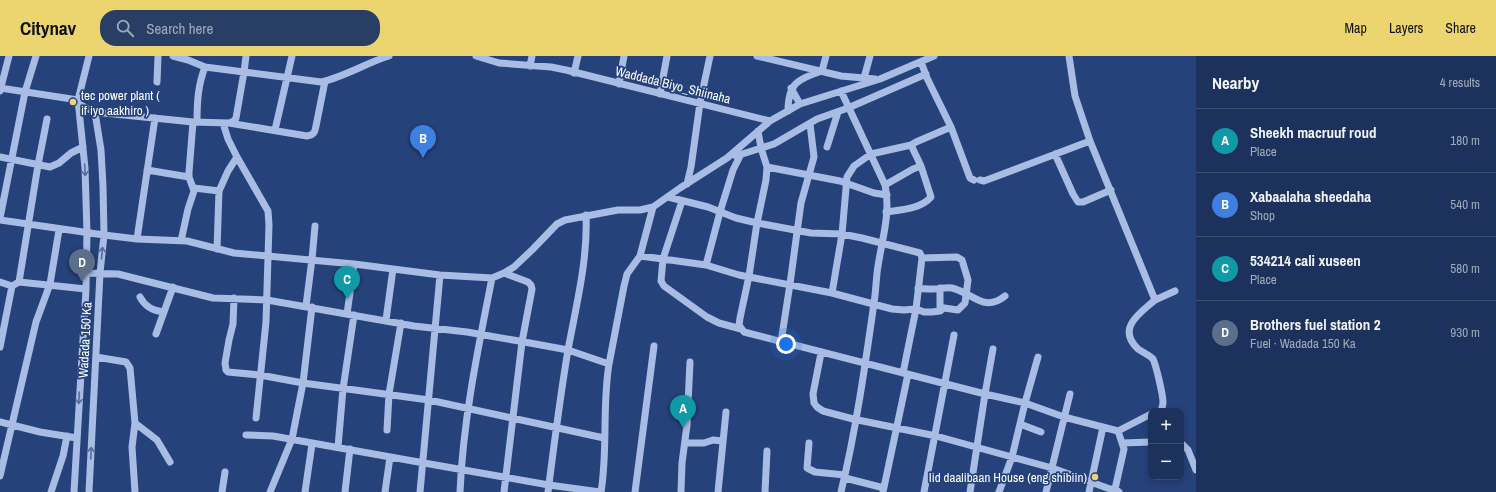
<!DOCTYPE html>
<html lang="en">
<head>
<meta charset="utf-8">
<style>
	body { margin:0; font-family:"Archivo Narrow",sans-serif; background:#293e65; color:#f1f3f6 }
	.controls { position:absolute; right:12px; bottom:12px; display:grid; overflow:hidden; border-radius:8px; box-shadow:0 2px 6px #0003 }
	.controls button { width:36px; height:36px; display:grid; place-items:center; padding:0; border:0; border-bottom:1px solid #3a4d72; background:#1c325c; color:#f1f3f6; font:20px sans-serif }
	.you { position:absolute; left:786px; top:288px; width:14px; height:14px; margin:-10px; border:3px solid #fff; border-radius:50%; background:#1a73e8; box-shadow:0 0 0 6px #1a73e833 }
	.badge { display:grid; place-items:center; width:26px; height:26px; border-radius:50%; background:#ecd56e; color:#fff; font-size:13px; font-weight:700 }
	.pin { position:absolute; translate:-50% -33px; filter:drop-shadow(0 1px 2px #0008) }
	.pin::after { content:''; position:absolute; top:21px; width:14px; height:12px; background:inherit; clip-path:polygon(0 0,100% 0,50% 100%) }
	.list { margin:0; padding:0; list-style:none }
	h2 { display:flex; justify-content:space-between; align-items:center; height:52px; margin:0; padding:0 16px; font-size:17px }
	h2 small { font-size:13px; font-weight:400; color:#a0aabb }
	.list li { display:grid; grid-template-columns:26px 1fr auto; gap:12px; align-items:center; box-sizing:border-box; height:64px; padding:0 16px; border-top:1px solid #3a4d72 }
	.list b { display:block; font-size:15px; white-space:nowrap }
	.list p { margin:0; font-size:13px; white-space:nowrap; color:#a0aabb }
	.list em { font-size:13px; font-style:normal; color:#a0aabb }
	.icon { flex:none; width:22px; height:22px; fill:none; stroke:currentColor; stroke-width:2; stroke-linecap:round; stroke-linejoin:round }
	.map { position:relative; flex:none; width:1196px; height:436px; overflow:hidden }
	header { display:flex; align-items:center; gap:24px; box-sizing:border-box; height:56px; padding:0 20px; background:#ecd56e; color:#111 }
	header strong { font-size:19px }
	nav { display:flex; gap:22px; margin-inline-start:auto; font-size:14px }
	.search { width:280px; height:36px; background:#293e65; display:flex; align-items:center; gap:10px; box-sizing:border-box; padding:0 14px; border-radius:16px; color:#a0aabb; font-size:15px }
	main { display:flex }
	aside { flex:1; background:#1c325c }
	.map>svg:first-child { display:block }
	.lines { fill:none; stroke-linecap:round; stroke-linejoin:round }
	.minor { stroke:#a9bde4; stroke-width:7 }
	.oneway { stroke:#546d9f }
	.poi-dot { fill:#ecd56e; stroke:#26427a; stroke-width:1.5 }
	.labels { text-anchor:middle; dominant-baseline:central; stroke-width:3.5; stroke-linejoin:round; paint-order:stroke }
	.street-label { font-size:13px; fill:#fff; stroke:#26427a }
	.poi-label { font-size:13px; fill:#fff; stroke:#26427a; text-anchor:start }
</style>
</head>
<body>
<header>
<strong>Citynav</strong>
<div class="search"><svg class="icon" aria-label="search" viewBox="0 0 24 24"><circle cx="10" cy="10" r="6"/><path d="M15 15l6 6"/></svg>Search here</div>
<nav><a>Map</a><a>Layers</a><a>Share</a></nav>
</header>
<main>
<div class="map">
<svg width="1196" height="436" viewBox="0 0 1196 436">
	<rect width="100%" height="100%" fill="#26427a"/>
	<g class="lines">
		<path class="minor" d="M173 0 188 4 205 11
			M476 0 499 7 551 11 566 14 770 65
			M757 0 841 20 875 23
			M1069 0 1075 40 1090 85 1155 244 1175 235
			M530 10 532 0
			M574 17 578 0
			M864 22 870 0
			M157 26 158 0
			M619 28 624 0
			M0 32 78 44
			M791 32 800 48
			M0 35 9 0
			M660 38 667 0
			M79 48 94 56 96 63 101 94 103 130 104 179 100 217 89 436
			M788 55C788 28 797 23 822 15L826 0
			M94 56 193 66 229 67 234 65 236 62 244 16 321 26C344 21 366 7 389 0
			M197 66C197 46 198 29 205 11L244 16 246 0
			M223 67 228 83 237 101 268 155 269 169 266 266 256 362
			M229 67 307 80C314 79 315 76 316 70L325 25
			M951 71 970 122 974 124
			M275 74 292 0
			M758 75 761 92 767 111 766 124 757 167 749 220 740 262 739 269 744 276 985 338 970 436
			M827 91 838 56
			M1055 98 1073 138 1078 146H1083L1111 134
			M736 100 774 88 817 63 848 52 926 18
			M740 100 733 114 720 156 706 209 739 219 832 237 892 253 904 254 916 253 924 256H932L940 255 944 252 958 254 965 247 968 224 962 204 957 201 922 202
			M0 101 50 111 59 107 71 97 83 91
			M767 111 840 125 874 137 887 139
			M147 114 189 121
			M980 124 984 125 1090 85
			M687 128 691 111 700 47 710 0
			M885 129 913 113 921 110
			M194 132 219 135
			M668 141 708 151 736 162 757 167 811 177 842 178 862 182 920 197 922 202 916 253 903 317
			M682 145 663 203 706 209
			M886 156C900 154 921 153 931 141L921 110 911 89
			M0 162 25 36 36 0
			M0 164 104 179 137 183 187 185 234 197 354 208 440 219 492 222 504 217 514 211 533 193 557 168 565 164 618 154H640L653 151 680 132 727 102 770 65 800 48 880 23 934 0
			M137 183 155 62
			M181 185 188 153 194 135 189 121V116L193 66
			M217 193 219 135 228 115 237 101
			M640 200 653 151
			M86 217 118 218 213 242 267 244 414 270 467 276 519 285 568 294 609 308C602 350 608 394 601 436
			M0 226 12 230
			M19 226 86 233
			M918 232C923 233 928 233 933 233 939 233 946 231 952 232 973 237 984 257 1005 240
			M832 237 842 178 847 121 854 110 871 98 911 89 916 86 951 71 927 22 921 6
			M140 241C145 251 154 255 164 256
			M234 242 233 268 229 284 225 307 226 314 228 316 260 319 303 327 429 344 604 382
			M1155 244C1140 257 1116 272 1138 293 1142 296 1149 299 1153 303 1156 309 1163 339 1163 346 1163 349 1162 352 1161 355
			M306 250 312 203 315 170
			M940 255V232
			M347 258 354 208
			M386 264 393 213
			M156 278 173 231
			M781 286 790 228 801 147 814 101 810 68
			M0 291 12 230 19 226 38 109 47 63
			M993 293 985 338 1025 347 1064 361 1118 375 1151 358
			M821 297 813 338 814 347 817 351 823 355 853 363 936 380 1012 401 1052 412 1110 433H1115L1119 436
			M96 301 126 306 130 312 135 367 132 391 135 436
			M609 308 624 230 627 218 640 200 663 203 661 225 664 230 707 261 719 267 741 273
			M0 366 40 376 77 382
			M135 367 157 384 170 406
			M1020 368 1041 376
			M387 374 389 338 401 267
			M246 379 273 380 424 407 549 429 600 436
			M685 387H704L713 384 723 385
			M809 387 807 412 815 416 845 419
			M1122 387 1151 386
			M1181 387 1188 394 1196 414
			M338 391 343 333 354 259
			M0 420 36 266 50 228 59 174
			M845 422 884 432
			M1115 433 1124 393 1118 375
			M51 436 63 400 67 380
			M74 436 86 233 87 177 85 112 78 44 89 0
			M222 436 225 416
			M270 436 292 383 303 327 312 251
			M305 436 312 388
			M345 436 350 393
			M385 436 390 401
			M420 436 440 219
			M460 436C463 364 478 293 492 222
			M504 436 522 286 532 233 531 229 528 226 504 217
			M548 436C554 389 560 341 568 294 576 250 588 204 586 159
			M635 436 654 290
			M681 436 682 407 687 369 690 306
			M718 436 726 356
			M765 436 767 395
			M841 436C856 374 865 310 874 247 876 235 876 222 878 210 882 184 891 156 885 129L841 35
			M883 436 908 318
			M924 436 954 279
			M999 436 1012 401 1025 347 1038 301
			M1046 436 1070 338
			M1089 436 1103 371"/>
	</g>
	<defs><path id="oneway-shaft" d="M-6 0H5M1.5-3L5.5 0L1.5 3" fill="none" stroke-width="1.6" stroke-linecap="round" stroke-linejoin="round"/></defs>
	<g class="oneway">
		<use href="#oneway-shaft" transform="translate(85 114) rotate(87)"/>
		<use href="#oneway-shaft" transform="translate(102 197) rotate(-85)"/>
		<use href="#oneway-shaft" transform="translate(79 342) rotate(93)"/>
		<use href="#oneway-shaft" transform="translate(91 397) rotate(-87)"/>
	</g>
	<g class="poi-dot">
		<circle cx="73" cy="46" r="4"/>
		<circle cx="1095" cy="421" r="4"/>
	</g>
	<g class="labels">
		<g class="street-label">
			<text transform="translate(673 29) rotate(14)">Waddada Biyo_Shiinaha</text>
			<text transform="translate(85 284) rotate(-87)">Wadada 150 Ka</text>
		</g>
		<g class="poi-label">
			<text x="81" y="39">tec power plant (<tspan x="81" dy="15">if iyo aakhiro )</tspan></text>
			<text x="1087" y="421" text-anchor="end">Iid daalibaan House (eng shibiin)</text>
		</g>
	</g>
</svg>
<div class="controls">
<button>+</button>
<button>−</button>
</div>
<div class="you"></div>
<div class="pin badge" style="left:683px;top:372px;background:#0f9aa8">A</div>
<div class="pin badge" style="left:423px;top:102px;background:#3f7fe0">B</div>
<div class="pin badge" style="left:347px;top:243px;background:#0f9aa8">C</div>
<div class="pin badge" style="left:82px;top:226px;background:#5c6f8a">D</div>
</div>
<aside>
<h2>Nearby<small>4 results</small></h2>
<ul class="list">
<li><span class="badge" style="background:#0f9aa8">A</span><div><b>Sheekh macruuf roud</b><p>Place</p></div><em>180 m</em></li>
<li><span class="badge" style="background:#3f7fe0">B</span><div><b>Xabaalaha sheedaha</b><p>Shop</p></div><em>540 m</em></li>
<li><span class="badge" style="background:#0f9aa8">C</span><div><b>534214 cali xuseen</b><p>Place</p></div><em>580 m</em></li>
<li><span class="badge" style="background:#5c6f8a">D</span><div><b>Brothers fuel station 2</b><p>Fuel · Wadada 150 Ka</p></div><em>930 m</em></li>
</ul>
</aside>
</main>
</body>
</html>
